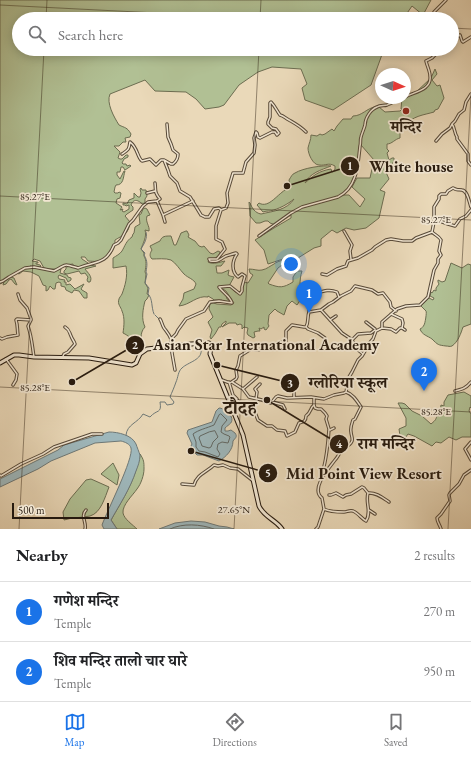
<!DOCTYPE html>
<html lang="en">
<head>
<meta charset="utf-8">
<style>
	body { margin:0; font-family:"EB Garamond","Noto Serif Devanagari",serif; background:#f2f2f2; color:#202124 }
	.compass { position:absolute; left:375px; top:68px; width:36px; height:36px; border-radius:50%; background:#fff; box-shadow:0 2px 10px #0003; rotate:93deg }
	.scale { position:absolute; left:12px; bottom:10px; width:97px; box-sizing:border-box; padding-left:4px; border:2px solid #271a0e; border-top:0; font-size:11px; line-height:14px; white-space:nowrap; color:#271a0e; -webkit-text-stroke:3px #f1e6d2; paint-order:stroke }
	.you { position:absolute; left:291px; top:264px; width:14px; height:14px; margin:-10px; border:3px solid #fff; border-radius:50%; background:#1a73e8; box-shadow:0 0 0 6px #1a73e833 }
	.badge { display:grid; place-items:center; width:26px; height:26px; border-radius:50%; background:#1a73e8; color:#fff; font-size:13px; font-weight:700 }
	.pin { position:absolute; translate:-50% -33px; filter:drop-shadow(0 1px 2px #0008) }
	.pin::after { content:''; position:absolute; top:21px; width:14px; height:12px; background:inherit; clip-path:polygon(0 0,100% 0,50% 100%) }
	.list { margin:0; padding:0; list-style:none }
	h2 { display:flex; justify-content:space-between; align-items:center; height:52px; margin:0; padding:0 16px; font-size:17px }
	h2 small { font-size:13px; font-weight:400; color:#757577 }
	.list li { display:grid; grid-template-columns:26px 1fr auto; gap:12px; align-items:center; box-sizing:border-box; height:60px; padding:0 16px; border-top:1px solid #e0e0e0 }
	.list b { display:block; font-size:15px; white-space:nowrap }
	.list p { margin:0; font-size:13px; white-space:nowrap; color:#757577 }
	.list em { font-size:13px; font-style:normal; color:#757577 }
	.icon { flex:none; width:22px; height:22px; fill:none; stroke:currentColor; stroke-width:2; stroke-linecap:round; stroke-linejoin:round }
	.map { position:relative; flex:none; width:471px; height:529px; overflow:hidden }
	.search { position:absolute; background:#fff; box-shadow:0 2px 10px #0003; left:12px; right:12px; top:12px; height:44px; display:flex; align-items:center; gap:10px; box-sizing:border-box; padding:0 14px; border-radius:22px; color:#757577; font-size:15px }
	.sheet { height:172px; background:#fff }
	nav { display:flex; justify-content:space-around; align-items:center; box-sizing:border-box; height:56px; border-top:1px solid #e0e0e0; background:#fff; font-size:11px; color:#757577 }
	nav a { display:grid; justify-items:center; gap:2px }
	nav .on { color:#1a73e8 }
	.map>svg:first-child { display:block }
	.green { fill:#b1c094; stroke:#6c6d51; fill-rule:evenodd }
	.water { fill:#9eb7bb; stroke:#6e7876 }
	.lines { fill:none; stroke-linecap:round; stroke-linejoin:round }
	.shore { stroke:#626864; stroke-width:1 }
	.stream { stroke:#6e7876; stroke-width:1 }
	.street-casing { stroke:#584a39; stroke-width:3.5 }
	.secondary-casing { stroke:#271a0e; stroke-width:5 }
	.street { stroke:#f1e6d2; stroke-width:1.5 }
	.secondary { stroke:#f1e6d2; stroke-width:3 }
	.ticks { fill:none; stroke:#271a0e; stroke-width:1; stroke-opacity:0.45 }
	.poi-dot { fill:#8f2418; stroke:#f1e6d2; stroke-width:1.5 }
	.labels { text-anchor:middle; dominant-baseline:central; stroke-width:3.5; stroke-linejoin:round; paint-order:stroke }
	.poi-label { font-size:15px; font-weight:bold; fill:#271a0e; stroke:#f1e6d2 }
	.district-label { font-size:19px; font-weight:bold; fill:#271a0e; stroke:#f1e6d2 }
	.ticks-label { font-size:10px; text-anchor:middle; fill:#271a0e; stroke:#f1e6d2; stroke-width:3.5; stroke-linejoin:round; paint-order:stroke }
	.leader { fill:none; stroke:#271a0e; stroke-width:1.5 }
	.callout-dot { fill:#271a0e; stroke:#f1e6d2; stroke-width:1.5 }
	.mark-label { font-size:12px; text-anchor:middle; font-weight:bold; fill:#fff }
	.callout-label { font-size:16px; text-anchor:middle; font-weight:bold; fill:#271a0e; stroke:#f1e6d2; stroke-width:3.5; stroke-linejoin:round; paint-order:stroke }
</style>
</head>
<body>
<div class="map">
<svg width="471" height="529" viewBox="0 0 471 529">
	<rect width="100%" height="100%" fill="#ead9b9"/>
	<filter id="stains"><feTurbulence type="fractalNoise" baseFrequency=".005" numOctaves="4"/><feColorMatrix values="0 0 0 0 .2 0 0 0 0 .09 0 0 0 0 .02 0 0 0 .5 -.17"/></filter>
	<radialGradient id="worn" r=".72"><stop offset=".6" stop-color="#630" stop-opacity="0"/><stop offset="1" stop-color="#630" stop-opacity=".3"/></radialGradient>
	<path class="green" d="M0 0H431L423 15 412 6 403 19H19V49H384L371 85 333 110 305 100 302 88 307 84 301 69 272 67 258 72 239 85 224 105 219 107 205 109 196 99 186 92 155 91 145 80 110 94C106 103 114 117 119 125 125 128 127 127 131 134L130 137 125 138 126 142H123L119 146H114L120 152 118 158 120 159H122L126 155H128V157L124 159 122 163 123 164H126L127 166 130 165 131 166 125 170 123 167H121L120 172H117V175L120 179 124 171H125C123 177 124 185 116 185L115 187 114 192 115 193H118L119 192 121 193 120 198 117 199 116 203 122 207 120 210 123 209 122 211 124 212 129 209V205L126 206 125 205H123V203L127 204 129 200 134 198V193L138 197H140L141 193 140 189 141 188 142 190H146L147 196 145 199V204L144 206C140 201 134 197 131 205L133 207V210L127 214 125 216 130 222C129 234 123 235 115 240 115 244 114 245 113 249 108 262 100 262 88 261L85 257H81L82 259 88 263 89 265 96 266 85 269C88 273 93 277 90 282H88L87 280 88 277 85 273 81 274 79 271 67 274 64 273V271L66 269V267L72 266H73V264L65 265 57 269H48L44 268 40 261 34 259 32 261 38 262V263H36V264L40 265 41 266 40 267 30 266C39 269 52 272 61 269L60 273 67 275 68 277 71 278V280L68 282 66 278 59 275 58 277 59 279 65 280 64 282H66V285L70 284 75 289 84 284 81 289 82 290 87 293V298H84L79 291 74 290 72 293 66 290 65 287 61 286V283L59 282 56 283 55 289H53L50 286 48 290 46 291V286L43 285 39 276 31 272 23 271 19 274 17 273 10 277 14 278 17 285 15 284 11 279 9 280 6 284 3 285 4 282 0 284Z
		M435 69 437 74 432 80 437 86 440 85 444 98 438 109 435 110 434 112C424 115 411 116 406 126H404L403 129 400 132V138C395 139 392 144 387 144V149L389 151 387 153 389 160 392 158H394V161L388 170H385L389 179 380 190 385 192 379 218 366 228 354 230 346 228 337 233 332 230 321 239V246L314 248 298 258 283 259 268 264 264 250 255 240 274 228 291 218V215L275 225 273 224 270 223 268 221H265L260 223H256L250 216 249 202 250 203C252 208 255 213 261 214 274 211 287 210 294 199 288 204 279 209 270 211 268 211 266 211 263 212L257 205 259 203C269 209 278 193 287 189L286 188 290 186 289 180C291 177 292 174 295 173 303 168 323 165 331 166 321 170 310 173 305 183 314 175 319 171 331 169L332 172 334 171 335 169V166C328 162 326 166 319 165 313 165 308 154 308 148 309 143 311 140 311 135L317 136 320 134 322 135 325 134 332 129 334 131 337 126 343 119H351L353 116C362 116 367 108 375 107L371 111 366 119 372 111 379 107 385 112 400 111 402 109H401L402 98H405V97L415 93 431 78ZM361 145 374 160 370 178H357L352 187 365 199 360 207 349 195H343L350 186 356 172Z
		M145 208 147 209 150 215 147 216C145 222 150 226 149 231L145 230C147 237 143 243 141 249L144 253V256C147 261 146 266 145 272L146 274 145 283 148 288 147 294 149 295 147 299 145 301C143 309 141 319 145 327 139 333 141 342 144 349L137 356 138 349 137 345 133 343C131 338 129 336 123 333 124 326 125 318 122 311 121 307 117 304 119 299 119 298 121 296 122 294 125 286 128 276 126 266L113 268V258C116 256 120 254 122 251 125 246 126 241 132 237L133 234 134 233 135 227 140 224 139 215 141 214 143 209Z
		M186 231H187L189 235 188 237 193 240 195 241 199 246 202 247 204 246 210 253 213 254 218 251 220 252C219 257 214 259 209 260L208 262C213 265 220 262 225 261L221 266H216L217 273H222L229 270 228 275 230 276 234 277 229 286H224L218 288 226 295 227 299 229 300 230 302 222 301V300H214L213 299 208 296V297C197 295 190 305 179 306L183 299 184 293 194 289 196 284C194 279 188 278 184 274 180 270 176 263 171 260 166 258 157 259 152 259 149 256 150 253 152 250L150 246 160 241C162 236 165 236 171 236L174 245H176L181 233Z
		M283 260 284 261 282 265 278 268 268 283 269 284C280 288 283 288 293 282V277L297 271H302C299 280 300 290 301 299L297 305 292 301 287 306 284 315 277 311 275 309 269 315 268 324 269 326 266 330 264 329V327L261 329 259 328 260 331H258L254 332 255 337 253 338 248 335 247 333 248 328 244 327 242 329V325L240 324 237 325 236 323H229L222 327 226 323V321L222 324 221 327H219L215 334 211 339 210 337 212 330 208 322 213 317 209 309 210 304 213 303 217 304 231 305 234 303 226 291 221 288 230 287 235 292 240 294 242 293 244 282 248 283 253 275 250 273 249 269C254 269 258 271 262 270 267 269 270 266 274 264 276 262 280 261 283 260Z
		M451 263 462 268 468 264 471 265V324L463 327C461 333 458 342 452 346 449 347 449 346 446 346 438 345 438 345 432 339 428 336 422 335 420 329 422 328 423 327 424 325 425 324 427 312 426 311L421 306 429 298 433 300 434 298 430 296 431 292 432 293 434 290 436 291V288L439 284 438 282V280L442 282 445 281Z
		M464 392 471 396V408L470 407 469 411 471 414V437H462L456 440 449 437 441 443 436 442 432 446 414 436 408 434 403 441 400 436 399 429 406 426V418L398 403H402L405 404 412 411 422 416 431 424C437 419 435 420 438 414 439 411 441 409 441 405L444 406V402L448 395Z
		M140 454C144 460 144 462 144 469 144 475 141 484 137 489 133 495 122 505 123 513 124 519 133 525 137 529H117L111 520C121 502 131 487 137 467 138 462 140 459 140 454Z
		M113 463 119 475 117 485 101 474Z
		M91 479 109 487C105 497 101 513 90 516 81 518 73 517 64 520L63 512 70 499 86 480Z"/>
	<path class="water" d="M219 408C225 408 225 414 231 416 234 423 229 424 225 428V431H228L231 430 235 433C238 437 235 438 233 441 233 450 226 457 219 461L203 455H197L194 452 191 446 192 444 187 433 188 430 212 422 216 411Z
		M109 432C118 432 132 435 136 444 137 447 139 452 140 455 140 461 138 466 136 471 130 489 120 504 111 520L117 529H104L102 525C107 511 134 458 131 448 130 444 125 442 121 441L95 443 51 461 38 469 0 487V479L58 450 64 445Z
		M191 521 205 522 219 526 227 527 234 529H159L175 523Z"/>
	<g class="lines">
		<path class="shore" d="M221 414 227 420 222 426 221 432 224 434 229 436 230 437 228 443 222 442 218 444 217 449 220 454 218 457 205 452 199 451 196 447V442L193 434C198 430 207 428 214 425L219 415Z
			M215 431 218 437 213 442 211 447 209 448 202 446 199 438 200 436 209 432Z
			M170 529C183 523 200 524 214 529"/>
		<path class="stream" d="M146 232C148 238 144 244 141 249L145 253 144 255C148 261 147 266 146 272L147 274 145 283 149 288 148 294C153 299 151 307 154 314
			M155 315 159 319
			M126 435C127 424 138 423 143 414L150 417C157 409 162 414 160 402H165L167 405 173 404 174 402 170 397C172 392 174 388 176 382 178 378 178 371 182 368 188 362 203 360 201 349L209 344"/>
		<defs>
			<path id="street" d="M430 19 434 12 446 0
				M452 22 453 23 452 26
				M452 38 460 35 462 41 463 42 471 37
				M413 50 414 49
				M471 94 466 102 464 110 459 114 455 121 452 124C455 128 454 132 457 137V139L468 154V161L471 165
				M405 97C414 92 432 90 430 76 430 71 427 66 426 61L432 58 441 49
				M167 124 168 137 171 144 173 150 178 154C178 158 177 161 173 164H171L164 160 168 170 170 176 177 183 180 191 190 197 201 215 205 217H209L214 209 219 208 221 210
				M436 141 442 134 450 128 452 124
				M122 154C128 150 129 150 130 142 138 148 137 157 142 161L150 159 156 165 161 160H164
				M155 183C156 190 154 192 160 199L157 201
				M147 193 155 191
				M165 222 163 215 193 201
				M434 222 437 220 448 224 455 226 460 219 466 216 471 210
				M344 231 352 245 350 251 351 259
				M259 236 291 213 302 207 338 197C357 188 358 165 360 146 361 143 360 140 361 137 362 133 364 129 365 125 365 118 371 109 377 107 380 105 384 106 387 105 392 103 397 100 402 98
				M322 274 327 275 337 269 346 266 348 261 358 258 372 250 375 247 386 240 391 239 403 241H412L416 238 432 232
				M0 282 3 281 9 277 25 268 34 267 54 271C68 264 62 263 78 268 95 261 106 265 114 245L118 243 121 240 129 224 133 220 143 206 148 202 157 201 163 215
				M321 310 329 304 333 302 341 296 351 291 355 286 372 290 378 294 383 293 390 302 391 307 396 311
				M309 312V307L307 301 310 295C320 293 327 288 337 292L339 297
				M391 314 402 319 403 323 402 328 405 330
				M160 319C162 322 162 325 164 328 167 332 169 334 171 339
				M31 320 28 326C32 338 32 345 34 357
				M330 320 336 316
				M366 322 375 329
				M306 327 308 329 318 333 325 338
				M382 328 391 329 396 332 400 328H402
				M0 338 2 339 7 337 18 335C17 329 18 326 16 320L17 319 31 320V319L27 308 20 300 18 294
				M352 340 358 334 371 333 375 330
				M63 356 64 354 68 352 75 344C74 341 72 339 71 336 69 332 70 330 65 327
				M6 359 17 374 16 380 13 385
				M175 370 172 353 171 339 176 334 178 330 186 319 204 311 210 302 219 301 232 303C230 296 223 293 219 287L230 286 240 294 242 291V287L245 276 242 274 238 277C231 271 232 261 237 254L236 253C233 254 229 255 226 256 218 260 220 262 210 261L209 259H217L225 249 222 242 216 239V226L221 210 226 208 228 203 227 193 233 173H243L246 162 254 153 255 145 254 138 256 132 257 133 258 137 260 138 272 132H275L277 135 279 133 276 129 272 128 268 124V122L270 117V103L271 102C275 106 277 111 280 115 284 116 285 118 289 120 296 124 300 126 306 132
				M222 380 230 383 236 379 237 377 236 370 238 366 240 356 251 349 259 350 264 347 286 341V331L292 325 304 327H306C309 322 307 317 309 312L321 310 342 333 351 339 356 346 358 350 363 354
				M229 382 233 395 237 399 242 408 254 410 258 420 267 426H272L277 430 285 431 287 436 295 432 299 423C304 422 306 421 306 416 311 413 310 408 314 405V398
				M232 382 243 389 249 397 262 400 271 403 276 397 278 396 287 398 311 397 324 399 334 395 344 393 346 392 349 377 352 372 358 360 362 356 365 351V348L373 339 376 331 382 328V322L397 309 406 306 420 305 428 297 434 270 438 263V259L441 255 439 251 441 240C439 236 435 235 432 232L434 222V207L439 199V196L441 194H446L448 191 453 188C458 191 457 189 462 190 468 191 469 202 471 207
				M243 389 257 377
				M455 391C463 389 466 388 471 382
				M294 397V389
				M256 399 257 392 255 389 260 384
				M272 402 283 405 285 409
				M314 405 315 408 318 409H321L325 413 327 416 326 419 329 429 330 430 334 428
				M471 442 465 449 471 460
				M324 473 325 472 323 470C327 457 328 443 329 429
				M0 475 1 476 21 464 43 454 54 447 92 434H102
				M182 484 194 485C197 474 207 472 214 465L218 466 223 465 230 468 238 469 252 480
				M329 495H331L336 493 343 497 346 495 351 494 362 487 364 488 368 493
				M324 509C330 512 337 512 344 512 347 512 349 510 353 511 358 513 362 519 366 521 372 512 365 503 368 493 376 492 383 498 389 502
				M369 510 375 514
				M85 529C87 523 80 516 86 510
				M316 529 318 527 324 509 322 498C310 489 329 468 335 460 338 457 340 452 342 449 345 447 350 446 352 441 353 438 351 435 351 432 350 428 352 423 353 420L355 419 361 407C357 401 353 394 346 392
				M441 529C440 525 437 522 437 518L441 514 450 501 449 495 450 493 459 484 464 475 471 470"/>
			<path id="secondary" d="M0 363 14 355H19L34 357 89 358 132 365 136 363 140 354 147 349 191 344 209 343 211 345 210 354 243 435 259 506C264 517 276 520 282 529"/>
		</defs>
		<use href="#street" class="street-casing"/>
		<use href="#secondary" class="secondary-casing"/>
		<use href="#street" class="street"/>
		<use href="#secondary" class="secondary"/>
	</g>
	<path class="ticks" d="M0 5 274 19M46 19 47 0M260 19 261 0M452 28 471 29M0 196 471 220M0 387 471 412M19 529 44 49M234 529 259 49M448 529 471 94"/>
	<circle class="poi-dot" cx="406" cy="111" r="4"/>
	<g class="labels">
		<g class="poi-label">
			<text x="406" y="126">मन्दिर</text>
		</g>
		<g class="district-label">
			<text x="240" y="407">टौदह</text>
		</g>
	</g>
	<g class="ticks-label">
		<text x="35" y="200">85.27°E</text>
		<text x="436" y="223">85.27°E</text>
		<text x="35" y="391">85.28°E</text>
		<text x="436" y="415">85.28°E</text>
		<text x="234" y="513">27.65°N</text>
	</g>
	<path class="leader" d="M287 186L350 166M72 382L135 345M217 365L290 383M267 400L339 444M191 451L268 473"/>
	<g class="callout-dot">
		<circle cx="287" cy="186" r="4"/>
		<circle cx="72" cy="382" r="4"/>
		<circle cx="217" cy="365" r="4"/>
		<circle cx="267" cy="400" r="4"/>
		<circle cx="191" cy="451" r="4"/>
		<circle cx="350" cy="166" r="10"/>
		<circle cx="135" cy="345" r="10"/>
		<circle cx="290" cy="383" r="10"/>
		<circle cx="339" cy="444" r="10"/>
		<circle cx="268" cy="473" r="10"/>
	</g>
	<g class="mark-label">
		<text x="350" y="170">1</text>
		<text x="135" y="349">2</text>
		<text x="290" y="387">3</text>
		<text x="339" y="448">4</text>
		<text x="268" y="477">5</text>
	</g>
	<g class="callout-label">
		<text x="411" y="172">White house</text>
		<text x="266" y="350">Asian Star International Academy</text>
		<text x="348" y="388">ग्लोरिया स्कूल</text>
		<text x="386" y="449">राम मन्दिर</text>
		<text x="364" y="479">Mid Point View Resort</text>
	</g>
	<rect width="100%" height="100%" filter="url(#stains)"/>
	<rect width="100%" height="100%" fill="url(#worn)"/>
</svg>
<svg class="compass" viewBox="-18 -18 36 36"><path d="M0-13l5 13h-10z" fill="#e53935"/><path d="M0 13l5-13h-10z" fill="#757577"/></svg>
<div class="scale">500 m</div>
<div class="you"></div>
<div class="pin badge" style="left:309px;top:313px">1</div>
<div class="pin badge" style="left:424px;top:391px">2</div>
<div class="search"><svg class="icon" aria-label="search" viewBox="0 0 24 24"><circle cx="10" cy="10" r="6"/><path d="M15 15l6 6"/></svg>Search here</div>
</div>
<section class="sheet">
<h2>Nearby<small>2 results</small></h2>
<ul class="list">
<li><span class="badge">1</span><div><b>गणेश मन्दिर</b><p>Temple</p></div><em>270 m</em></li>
<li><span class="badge">2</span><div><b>शिव मन्दिर तालो चार घारे</b><p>Temple</p></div><em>950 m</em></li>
</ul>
</section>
<nav>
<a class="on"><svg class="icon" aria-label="map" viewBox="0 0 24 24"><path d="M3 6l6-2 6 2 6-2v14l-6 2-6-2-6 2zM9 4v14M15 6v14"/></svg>Map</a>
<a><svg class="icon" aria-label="directions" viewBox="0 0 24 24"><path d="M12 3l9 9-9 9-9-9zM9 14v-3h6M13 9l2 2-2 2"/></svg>Directions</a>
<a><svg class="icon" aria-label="saved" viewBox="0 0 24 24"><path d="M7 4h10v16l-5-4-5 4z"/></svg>Saved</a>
</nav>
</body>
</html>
